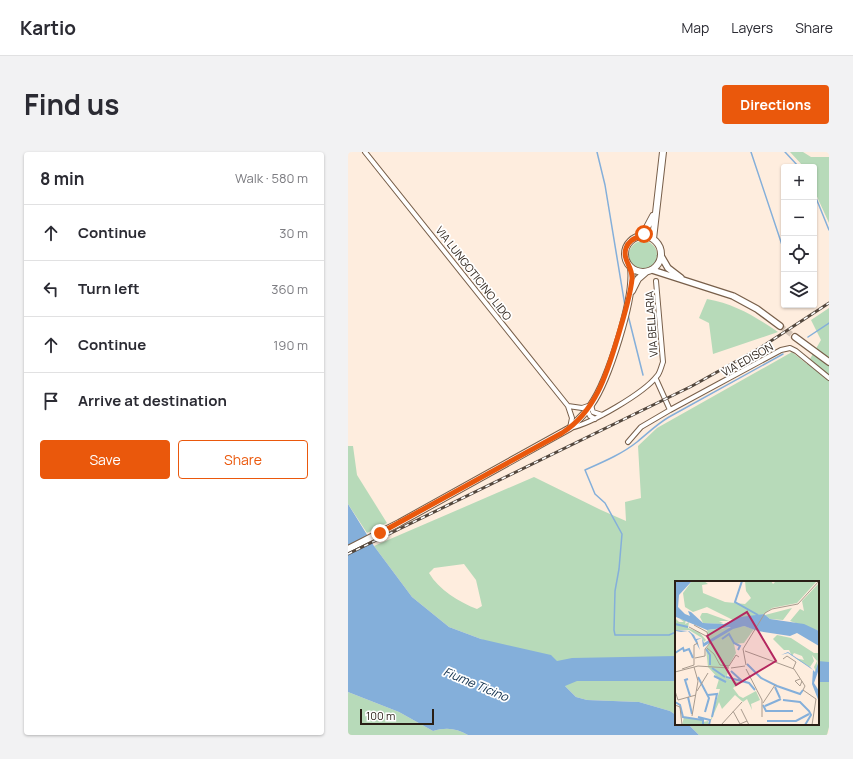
<!DOCTYPE html>
<html lang="en">
<head>
<meta charset="utf-8">
<style>
	body { margin:0; font-family:Manrope,sans-serif; background:#f2f2f3; color:#2b2b33 }
	.controls { position:absolute; right:12px; top:12px; display:grid; overflow:hidden; border-radius:4px; box-shadow:0 1px 3px #0004 }
	.controls button { width:36px; height:36px; display:grid; place-items:center; padding:0; border:0; border-bottom:1px solid #e1e1e2; background:#fff; color:#2b2b33; font:20px sans-serif }
	.scale { position:absolute; left:12px; bottom:10px; width:74px; box-sizing:border-box; padding-left:4px; border:2px solid #2a1f16; border-top:0; font-size:11px; line-height:14px; white-space:nowrap; color:#2a1f16; -webkit-text-stroke:3px #fff; paint-order:stroke }
	.stop { position:absolute; width:12px; height:12px; margin:-9px; border:3px solid #ea580c; border-radius:50%; background:#fff }
	.stop.end { background:#ea580c; border-color:#fff; box-shadow:0 1px 4px #0008 }
	.list { margin:0; padding:0; list-style:none }
	h2 { display:flex; justify-content:space-between; align-items:center; height:52px; margin:0; padding:0 16px; font-size:17px }
	h2 small { font-size:13px; font-weight:400; color:#7c7c81 }
	.list li { display:grid; grid-template-columns:26px 1fr auto; gap:12px; align-items:center; box-sizing:border-box; height:56px; padding:0 16px; border-top:1px solid #e1e1e2 }
	.list b { display:block; font-size:15px; white-space:nowrap }
	.list em { font-size:13px; font-style:normal; color:#7c7c81 }
	.actions { display:flex; gap:8px; padding:12px 16px }
	.actions a { flex:1; padding:9px 0; border:1px solid #ea580c; border-radius:4px; text-align:center; font-size:14px; color:#ea580c }
	.actions .main { background:#ea580c; color:#fff }
	.icon { flex:none; width:22px; height:22px; fill:none; stroke:currentColor; stroke-width:2; stroke-linecap:round; stroke-linejoin:round }
	.map { position:relative; flex:none; width:481px; height:583px; overflow:hidden; border-radius:4px }
	header { display:flex; align-items:center; gap:24px; box-sizing:border-box; height:56px; padding:0 20px; background:#fff; border-bottom:1px solid #e1e1e2 }
	header strong { font-size:19px }
	nav { display:flex; gap:22px; margin-inline-start:auto; font-size:14px }
	.intro { display:flex; align-items:center; justify-content:space-between; box-sizing:border-box; height:96px; padding:0 24px }
	h1 { margin:0; font-size:28px }
	.button { padding:10px 18px; border-radius:4px; background:#ea580c; color:#fff; font-size:14px; font-weight:700 }
	main { display:flex; gap:24px; padding:0 24px }
	aside { flex:1; background:#fff; border-radius:4px; box-shadow:0 1px 3px #0004 }
	.map>svg:first-child { display:block }
	.green { fill:#b7dab9; fill-rule:evenodd }
	.water { fill:#84afda }
	.lines { fill:none; stroke-linecap:round; stroke-linejoin:round }
	.stream { stroke:#84afda; stroke-width:1.5 }
	.secondary-tunnel { stroke:#d4c4b6; stroke-width:5.5; stroke-dasharray:5.5 3; stroke-linecap:butt }
	.minor-casing { stroke:#785f4a; stroke-width:6 }
	.secondary-casing { stroke:#785f4a; stroke-width:8 }
	.primary-casing { stroke:#785f4a; stroke-width:8 }
	.minor { stroke:#fff; stroke-width:4 }
	.secondary { stroke:#fff; stroke-width:5.5 }
	.primary { stroke:#fff; stroke-width:6 }
	.rail-casing { stroke:#54483e; stroke-width:3 }
	.rail { stroke:#fff; stroke-width:1.5; stroke-dasharray:4.5; stroke-linecap:butt }
	.route { stroke:#ea580c; stroke-width:5 }
	.labels { text-anchor:middle; dominant-baseline:central; stroke-width:3.5; stroke-linejoin:round; paint-order:stroke }
	.street-label { font-size:11px; fill:#2a1f16; stroke:#fff }
	.water-label { font-size:12px; font-style:italic; fill:#0c2c49; stroke:#fff }
	.inset-river { fill:none; stroke:#84afda; stroke-width:2 }
	.inset-road { fill:none; stroke:#a99b8e; stroke-width:1 }
	.view { fill:#b4275f; fill-opacity:0.15; stroke:#b4275f; stroke-width:2 }
	.inset-edge { fill:none; stroke:#2a1f16; stroke-width:2 }
</style>
</head>
<body>
<header>
<strong>Kartio</strong>
<nav><a>Map</a><a>Layers</a><a>Share</a></nav>
</header>
<div class="intro"><h1>Find us</h1><a class="button">Directions</a></div>
<main>
<aside>
<h2>8 min<small>Walk · 580 m</small></h2>
<ul class="list">
<li><svg class="icon" aria-label="ahead" viewBox="0 0 24 24"><path d="M12 20V5M6 11l6-6 6 6"/></svg><div><b>Continue</b></div><em>30 m</em></li>
<li><svg class="icon" aria-label="left" viewBox="0 0 24 24"><path d="M17 20v-9H6M10 6l-5 5 5 5"/></svg><div><b>Turn left</b></div><em>360 m</em></li>
<li><svg class="icon" aria-label="ahead" viewBox="0 0 24 24"><path d="M12 20V5M6 11l6-6 6 6"/></svg><div><b>Continue</b></div><em>190 m</em></li>
<li><svg class="icon" aria-label="arrive" viewBox="0 0 24 24"><path d="M6 21V4h12l-3 4 3 4H6"/></svg><div><b>Arrive at destination</b></div></li>
</ul>
<div class="actions"><a class="main">Save</a><a>Share</a></div>
</aside>
<div class="map">
<svg width="481" height="583" viewBox="0 0 481 583">
	<rect width="100%" height="100%" fill="#feedde"/>
	<path class="green" d="M442 0H455L463 5H481V71L466 38V15H456Z
		M281 103a14 14 0 1 1 28 0a14 14 0 1 1-28 0Z
		M359 147C387 152 406 164 430 180L365 202 361 171 351 166Z
		M481 156V575L479 583H351L340 572H470V430H328V563L322 559 291 550 239 548 228 545 217 534 133 487 101 475 64 445 26 394 186 325 253 358 278 369 277 350 293 346 290 294 309 276 444 200 459 212 473 188 463 168ZM116 412 128 428 134 454 129 457C111 450 91 438 81 421L86 416Z
		M0 294H5L9 323 39 371 19 381 0 352Z
		M0 540 51 560 85 579C98 575 108 576 120 583H0Z"/>
	<path class="water" d="M0 352 26 394 64 445 101 475 133 487 203 503 209 509 224 506 328 504V529H229L217 534 228 545 239 548 291 550 322 559 328 563V572H340L351 583H120C108 576 98 575 85 579L51 560 0 540Z
		M470 509 481 510V530H470Z"/>
	<g class="lines">
		<path class="stream" d="M249 0 257 33 277 154
			M403 0 436 99
			M437 0 451 15
			M466 41 481 78
			M280 163 295 223
			M460 185 481 171
			M328 480 321 483H267L266 478 267 439 271 417 274 382 257 351 247 342 237 318C255 310 274 302 289 290 300 281 309 272 321 265L435 202"/>
		<path class="secondary-tunnel" d="M432 174 447 185"/>
		<defs>
			<path id="minor" d="M17 0 220 254 224 266 222 276C243 272 296 241 309 224 312 221 313 215 315 210L308 129
				M308 227 322 258 433 198 442 196 448 199 481 226
				M220 254 234 256 243 253 245 260 254 263
				M239 258 242 264 247 267
				M280 290 293 275 322 258"/>
			<path id="secondary" d="M313 104 320 116 333 126
				M304 118 385 144 409 157 432 174
				M447 185 481 210"/>
			<path id="primary" d="M277 102a18 18 0 1 1 36 0a18 18 0 1 1-36 0Z
				M292 84 296 81 305 64
				M305 87 315 0
				M284 139 290 127 298 120
				M0 397 51 371 222 276C229 269 237 262 243 253 260 229 287 146 283 116"/>
		</defs>
		<use href="#minor" class="minor-casing"/>
		<use href="#secondary" class="secondary-casing"/>
		<use href="#primary" class="primary-casing"/>
		<use href="#minor" class="minor"/>
		<use href="#secondary" class="secondary"/>
		<use href="#primary" class="primary"/>
		<defs>
			<path id="rail" d="M0 402 344 234 412 196 481 151"/>
		</defs>
		<use href="#rail" class="rail-casing"/>
		<use href="#rail" class="rail"/>
	</g>
	<g class="lines">
		<path class="route" d="M32 381 214 281C249 259 260 218 271 181 276 163 282 146 284 127 285 115 274 108 278 96 281 87 289 86 296 82"/>
	</g>
	<g class="labels">
		<g class="street-label">
			<text transform="translate(126 121) rotate(52)">VIA LUNGOTICINO LIDO</text>
			<text transform="translate(303 172) rotate(-94)">VIA BELLARIA</text>
			<text transform="translate(399 207) rotate(-29)">VIA EDISON</text>
		</g>
		<g class="water-label">
			<text transform="translate(128 532) rotate(23)">Fiume Ticino</text>
		</g>
	</g>
	<g transform="translate(327 429)">
		<rect width="144" height="144" fill="#feedde"/>
		<path d="M17 0H29L33 3 27 4 28 12 50 21 70 23 76 17 71 10 70 0H96L98 3 101 0H142L122 22 97 27 89 33 58 39 32 26 18 31 10 26 8 12ZM144 2V50L115 40 125 28 129 30 127 20ZM117 27 108 39 95 38 90 34ZM27 32H32L54 40H44L48 42 45 43 28 42 25 36ZM0 37 4 41H9L5 38 11 39 10 43 14 41 13 47 24 51 31 59 29 61 27 57 14 49H0ZM69 45 79 48 69 62 59 63 61 72 52 88 54 89 39 131 51 97 65 102 58 107 64 115 68 117 81 110 85 119 76 123 77 129 72 118 68 121 60 114 47 128 44 121 34 144 45 108H41L44 98 33 86 31 68 35 62 32 49ZM102 54 116 57 139 72H144L141 91 139 86 142 80 137 74 139 80 135 86 120 77 129 79 127 75 119 72 117 75 114 69H109L98 58ZM9 136 27 139 28 141 33 140V143L7 144Z" fill="#b7dab9"/>
		<path d="M0 0H17L4 14 3 26 10 33 15 35 13 30 16 31 28 42 49 43 65 36 89 33 95 38 129 43 144 50V65L122 52 115 55 83 50 69 45 58 48 28 66 27 57 22 59 25 69 16 53 13 50 6 51 1 50 0 49 14 50 19 54 21 58 27 57 29 62 56 46 32 49 1 36ZM113 71 135 86 140 91 144 79V88L139 102 144 110V121L137 103 138 89 113 72 106 74Z" fill="#84afda"/>
		<path class="inset-river" d="M67 0 60 21 83 34M0 43 13 46M47 58 54 53 59 62 65 65 63 69M31 68 35 74V84M0 72 8 67 9 70 14 68 18 77M72 83 86 97 102 105 125 113 128 109M37 87 50 96M56 90 67 100M39 95 51 101M23 96 34 117 30 131M51 96 74 102 80 109M13 98 10 99 15 115M100 106 105 117M33 114 42 113 37 136M13 116 17 133M108 119 125 121 134 130 136 134 130 144M0 121 5 124 8 136 28 139V144M88 124 91 130H118M90 125 106 118M23 136 35 139 34 144M92 140H121L134 133"/>
		<path class="inset-road" d="M19 44 32 51 35 62 30 68V75L20 77M14 46 31 55M32 67 39 73 45 84 54 85 61 74 64 76M70 70 119 88 130 105 128 109 141 118 137 144M108 78 112 75 121 81 118 88M71 84 68 68 90 32 97 28 123 23 144 0M56 87 70 85M7 88 19 84V64L23 62M71 88 87 119V136M0 91 23 85 54 87M125 98 120 100 125 105 127 100M0 110 3 119 21 114M22 110 33 92M88 122 100 104M0 124 5 126 7 144M66 128 74 144M58 130 65 143 72 140M17 135 23 100 19 86M46 144 67 121"/>
		<path class="view" d="M72 31 101 80 61 104 32 55Z"/>
		<rect width="144" height="144" class="inset-edge"/>
	</g>
</svg>
<div class="controls">
<button>+</button>
<button>−</button>
<button><svg class="icon" aria-label="locate" viewBox="0 0 24 24"><circle cx="12" cy="12" r="6"/><path d="M12 2v4M12 18v4M2 12h4M18 12h4"/></svg></button>
<button><svg class="icon" aria-label="layers" viewBox="0 0 24 24"><path d="M12 4l9 5-9 5-9-5zM3 14l9 5 9-5"/></svg></button>
</div>
<div class="scale">100 m</div>
<div class="stop" style="left:296px;top:82px"></div>
<div class="stop end" style="left:32px;top:381px"></div>
</div>
</main>
</body>
</html>
